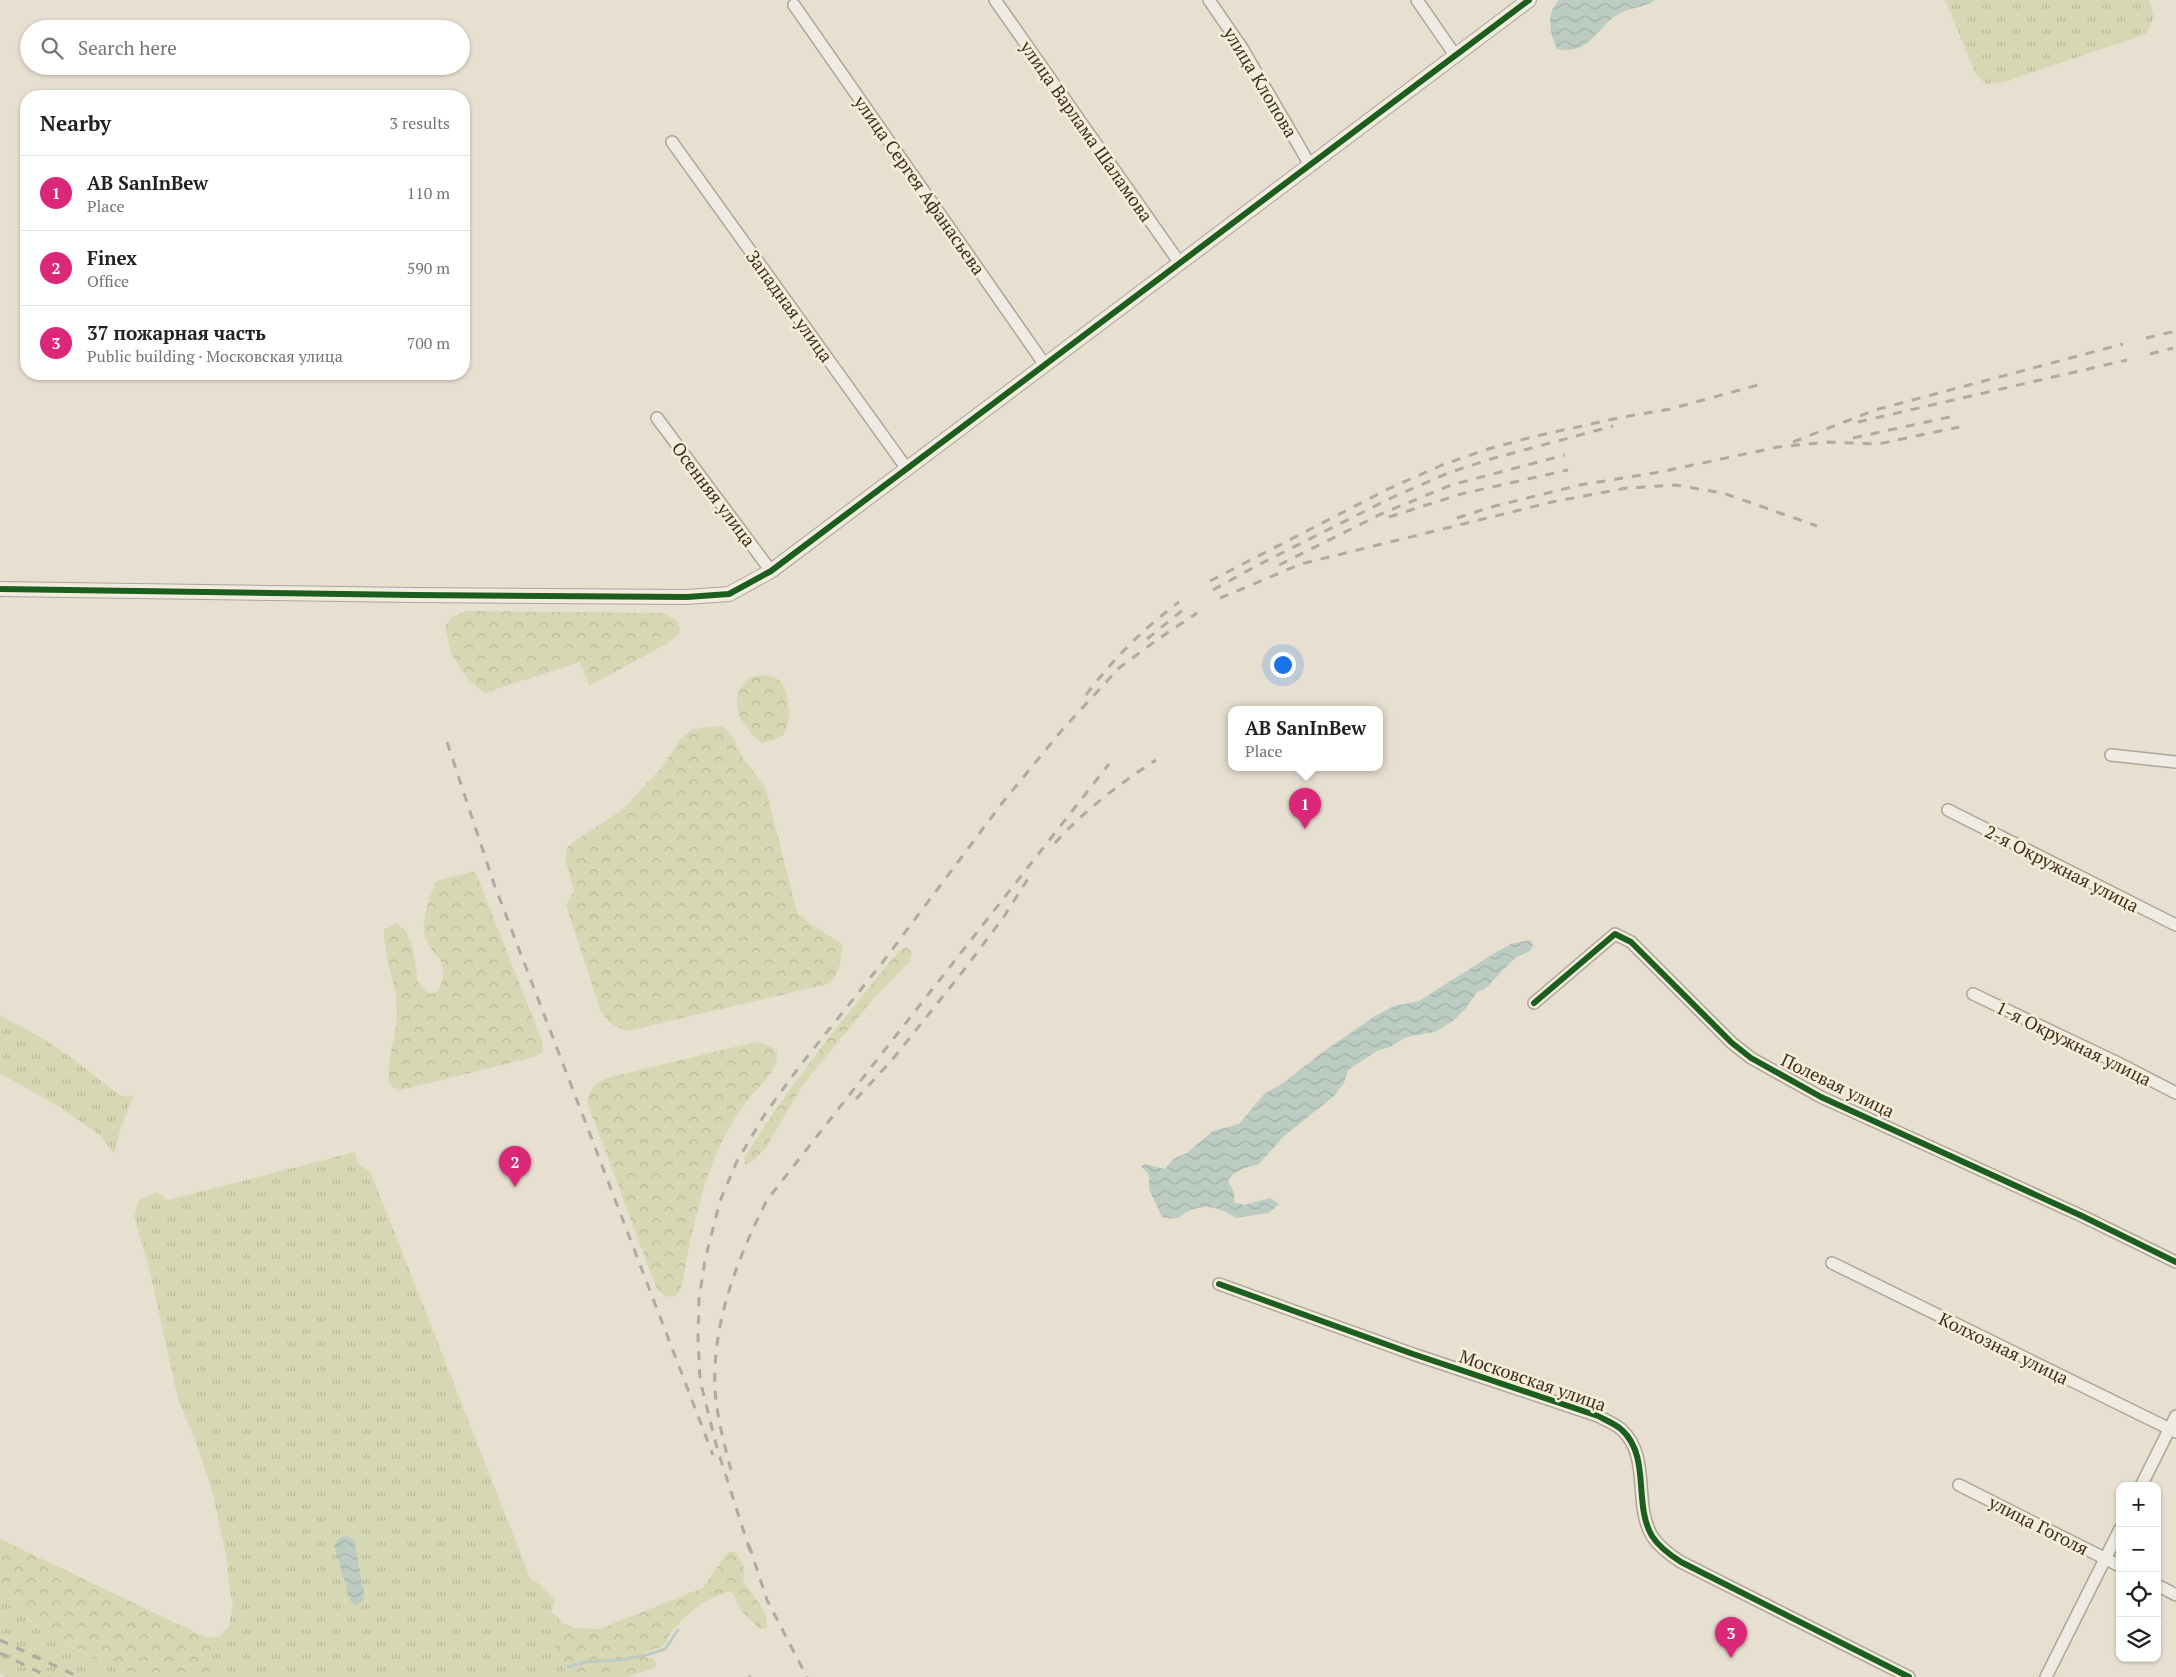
<!DOCTYPE html>
<html lang="en">
<head>
<meta charset="utf-8">
<style>
	body { margin:0; font-family:"PT Serif",serif; background:#f2f2f2; color:#202124 }
	.controls { position:absolute; right:15px; bottom:15px; display:grid; overflow:hidden; border-radius:10px; box-shadow:0 1px 4px #0004 }
	.controls button { width:45px; height:45px; display:grid; place-items:center; padding:0; border:0; border-bottom:1px solid #e0e0e0; background:#fff; color:#202124; font:25px sans-serif }
	.you { position:absolute; left:1282px; top:664px; width:18px; height:18px; margin:-12px; border:4px solid #fff; border-radius:50%; background:#1a73e8; box-shadow:0 0 0 8px #1a73e833 }
	.badge { display:grid; place-items:center; width:32px; height:32px; border-radius:50%; background:#db2777; color:#fff; font-size:16px; font-weight:700 }
	.pin { position:absolute; translate:-50% -41px; filter:drop-shadow(0 1px 2px #0008) }
	.pin::after { content:''; position:absolute; top:26px; width:18px; height:15px; background:inherit; clip-path:polygon(0 0,100% 0,50% 100%) }
	.popup { position:absolute; left:1228px; top:706px; width:155px; height:65px; box-sizing:border-box; display:grid; place-content:center; border-radius:10px; background:#fff; filter:drop-shadow(0 1px 4px #0005); font-size:16px; white-space:nowrap; color:#757577 }
	.popup b { font-size:19px; color:#202124 }
	.popup::after { content:''; position:absolute; left:50%; top:100%; margin-left:-10px; border:10px solid transparent; border-top-color:#fff }
	.list { margin:0; padding:0; list-style:none }
	h2 { display:flex; justify-content:space-between; align-items:center; height:65px; margin:0; padding:0 20px; font-size:21px }
	h2 small { font-size:16px; font-weight:400; color:#757577 }
	.list li { display:grid; grid-template-columns:32px 1fr auto; gap:15px; align-items:center; box-sizing:border-box; height:75px; padding:0 20px; border-top:1px solid #e0e0e0 }
	.list b { display:block; font-size:19px; white-space:nowrap }
	.list p { margin:0; font-size:16px; white-space:nowrap; color:#757577 }
	.list em { font-size:16px; font-style:normal; color:#757577 }
	.icon { flex:none; width:28px; height:28px; fill:none; stroke:currentColor; stroke-width:2; stroke-linecap:round; stroke-linejoin:round }
	.map { position:relative; flex:none; width:2176px; height:1677px; overflow:hidden }
	.search { position:absolute; background:#fff; box-shadow:0 1px 4px #0004; left:20px; top:20px; width:450px; height:55px; display:flex; align-items:center; gap:12px; box-sizing:border-box; padding:0 18px; border-radius:28px; color:#757577; font-size:19px }
	.panel { position:absolute; background:#fff; box-shadow:0 1px 4px #0004; left:20px; top:90px; width:450px; height:290px; border-radius:20px }
	.map>svg:first-child { display:block }
	.grass { fill:url(#grass-tufts) }
	.forest { fill:url(#forest-crowns) }
	.water { fill:url(#water-waves) }
	.lines { fill:none; stroke-linecap:round; stroke-linejoin:round }
	.stream { stroke:#bcccc2; stroke-width:3 }
	.minor-casing { stroke:#ada599; stroke-width:14 }
	.tertiary-casing { stroke:#ada599; stroke-width:16 }
	.minor { stroke:#efebe3; stroke-width:11 }
	.tertiary { stroke:#efebe3; stroke-width:14 }
	.rail { stroke:#afaaa2; stroke-width:3; stroke-dasharray:9 9; stroke-linecap:butt }
	.cycleway-casing { stroke:#f7eed8; stroke-width:9 }
	.cycleway { stroke:#1b5e20; stroke-width:6 }
	.labels { text-anchor:middle; dominant-baseline:central; stroke-width:5; stroke-linejoin:round; paint-order:stroke }
	.street-label { font-size:18px; fill:#3d2e20; stroke:#f7eed8 }
</style>
</head>
<body>
<div class="map">
<svg width="2176" height="1677" viewBox="0 0 2176 1677">
	<defs>
		<pattern id="grass-tufts" width="24" height="20" patternUnits="userSpaceOnUse" patternTransform="scale(1.25)"><rect width="24" height="20" fill="#d6d7b3"/><path d="M3 7l-1-3M5 7V3M7 7l1-3M15 17l-1-3M17 17v-4M19 17l1-3" fill="none" stroke="#b9b99a"/></pattern>
		<pattern id="forest-crowns" width="20" height="18" patternUnits="userSpaceOnUse" patternTransform="scale(1.25)"><rect width="20" height="18" fill="#d6d7b3"/><path d="M2 6a3 3 0 1 1 6 0M12 15a3 3 0 1 1 6 0" fill="none" stroke="#b9b99a"/></pattern>
		<pattern id="water-waves" width="16" height="10" patternUnits="userSpaceOnUse" patternTransform="scale(1.25)"><rect width="16" height="10" fill="#bcccc2"/><path d="M0 5q4-4 8 0t8 0" fill="none" stroke="#a2b0a6"/></pattern>
	</defs>
	<rect width="100%" height="100%" fill="#e7e0d1"/>
	<path class="grass" d="M1945 0H2149L2154 18 2146 34 2004 82 1987 84 1976 75Z
		M0 1015 47 1041 80 1064 119 1095 128 1097 134 1094 121 1127 114 1154 100 1135 64 1110 0 1073Z
		M355 1152 358 1163 371 1173 531 1580 538 1583 555 1600 552 1612 563 1623 574 1628 565 1633 554 1650 570 1677H246L206 1667 213 1652 207 1638 220 1636 229 1626 233 1605 229 1586 227 1560 213 1494 198 1447 178 1399 149 1268 134 1217 139 1200 157 1192 168 1200Z
		M0 1597C18 1606 29 1623 46 1633 76 1651 108 1665 141 1677H5L0 1673Z"/>
	<path class="forest" d="M466 611 664 613C674 618 681 621 679 634L668 643 589 686 580 662 484 693 469 680 451 654 445 627 452 617Z
		M764 675C768 676 775 677 779 680 789 688 792 720 785 732 781 740 769 741 761 743 748 731 732 713 738 693 740 687 746 681 750 677Z
		M722 726 731 734 744 760 765 786 797 912C811 927 827 933 843 945L839 968 831 983 820 986 627 1031C613 1026 607 1022 600 1009L566 905 574 891 565 858 568 846 623 809 663 766 680 739 693 729Z
		M475 871 543 1043 541 1052 534 1057 401 1090 390 1086C384 1065 398 1034 397 1010 397 983 383 958 384 930L397 923 407 933 413 949 418 982 429 994 438 992C455 951 425 960 424 928 423 913 431 895 436 881Z
		M906 947 912 952 909 962 873 999 802 1086 765 1149 750 1163 745 1164V1157C790 1084 844 1017 899 951Z
		M755 1042 768 1045 777 1051C777 1055 777 1060 776 1063 771 1078 750 1095 741 1109 704 1162 693 1227 681 1290L673 1297 664 1296 656 1287 587 1102C590 1088 595 1084 607 1078Z
		M0 1539 207 1638 213 1652 206 1667 246 1677H141L104 1663 44 1632 9 1602 0 1597Z
		M728 1552H735C743 1562 746 1569 743 1581 752 1594 769 1612 767 1628L761 1629C753 1623 746 1617 740 1609 736 1602 736 1596 730 1591L703 1602 687 1615 671 1632 665 1643 660 1647 644 1653 643 1657 653 1658 656 1663 655 1668 627 1677H570L554 1650 557 1639 574 1628 599 1629 703 1588Z"/>
	<path class="water" d="M1559 0H1655C1645 8 1630 7 1619 14 1595 27 1591 56 1557 49 1550 33 1545 14 1559 0Z
		M1530 940 1533 945 1530 951 1516 957 1485 989 1477 992 1466 1008 1453 1021 1435 1032 1406 1037 1390 1047 1377 1051 1348 1070 1344 1083 1334 1096 1284 1136 1259 1164 1242 1169 1233 1174 1228 1181 1234 1192V1202L1244 1205 1270 1198 1279 1204 1269 1213 1235 1218C1222 1207 1203 1203 1187 1212 1182 1215 1179 1218 1173 1219L1162 1217 1149 1189V1175L1141 1166 1145 1164 1165 1169 1173 1159 1187 1153 1213 1131 1239 1124 1264 1094 1283 1083 1324 1051 1375 1016 1394 1006 1419 1001 1493 954 1511 944Z
		M347 1536 354 1540 364 1594 362 1602 356 1606 351 1602 334 1546 339 1538Z"/>
	<g class="lines">
		<path class="stream" d="M568 1667 585 1662 621 1660 647 1655 665 1649 678 1630"/>
		<defs>
			<path id="minor" d="M995 0 1179 262
				M1209 0 1242 48 1310 165
				M1417 0 1455 55
				M794 5 1045 365
				M672 142 907 469
				M657 418 771 571
				M2111 755 2176 762
				M1948 810 2176 925
				M1973 994 2116 1062 2176 1093
				M1534 1003 1615 934 1631 942 1732 1043 1751 1058 1821 1097 2082 1216 2176 1262
				M1832 1263 2176 1432
				M1219 1284 1413 1354 1598 1416C1605 1420 1616 1424 1622 1430 1651 1457 1633 1504 1652 1536 1659 1547 1670 1555 1681 1562L1909 1677
				M1959 1485 2120 1566
				M2141 1486 2176 1416
				M2157 1585 2176 1595
				M2046 1677 2120 1529"/>
			<path id="tertiary" d="M0 589 414 595 687 597 729 594 771 571 1529 0"/>
		</defs>
		<use href="#minor" class="minor-casing"/>
		<use href="#tertiary" class="tertiary-casing"/>
		<use href="#minor" class="minor"/>
		<use href="#tertiary" class="tertiary"/>
		<path class="rail" d="M2146 338 2176 331
			M2150 354 2173 348
			M1858 422 2127 360
			M1853 438 1954 416
			M1793 442 1875 410 2123 344
			M1389 517 1461 494 1568 470
			M1457 518 1491 507 1580 485 1660 472 1778 447 1828 442 1878 444 1959 427
			M1279 565 1381 514 1451 485 1565 455
			M1210 581 1388 489 1442 465 1488 449 1532 437 1618 418 1670 409 1762 384
			M1213 590 1258 565 1391 498 1448 473 1491 459 1613 426
			M1220 598 1301 564 1552 502 1627 488 1676 485 1723 493 1817 526
			M1147 639 1184 609
			M1086 695C1114 658 1143 629 1179 602
			M447 742 494 884 713 1455
			M1055 843C1085 810 1119 784 1156 760
			M856 1099 892 1060 960 975 1003 918 1031 874
			M731 1470C724 1444 717 1417 715 1390 712 1323 737 1259 767 1200L1109 764
			M749 1545 767 1600 807 1677
			M750 1551 717 1448 700 1380 698 1338 699 1299 705 1260 720 1201 737 1161 765 1114 799 1067 882 963 1003 802 1062 730 1119 668 1158 639 1197 613
			M0 1640 79 1677
			M0 1653 49 1677
			M749 1676 750 1677"/>
		<defs>
			<path id="cycleway" d="M0 589 414 595 687 597 729 594 771 571 1529 0
				M1534 1003 1615 934 1631 942 1732 1043 1751 1058 1821 1097 2082 1216 2176 1262
				M1219 1284 1413 1354 1598 1416C1605 1420 1616 1424 1622 1430 1651 1457 1633 1504 1652 1536 1659 1547 1670 1555 1681 1562L1909 1677"/>
		</defs>
		<use href="#cycleway" class="cycleway-casing"/>
		<use href="#cycleway" class="cycleway"/>
	</g>
	<g class="labels">
		<g class="street-label">
			<text transform="translate(1261 82) rotate(59)">улица Клопова</text>
			<text transform="translate(1087 131) rotate(55)">улица Варлама Шаламова</text>
			<text transform="translate(920 185) rotate(55)">улица Сергея Афанасьева</text>
			<text transform="translate(790 306) rotate(54)">Западная улица</text>
			<text transform="translate(714 494) rotate(53)">Осенняя улица</text>
			<text transform="translate(2062 868) rotate(27)">2-я Окружная улица</text>
			<text transform="translate(2074 1043) rotate(26)">1-я Окружная улица</text>
			<text transform="translate(1838 1085) rotate(26)">Полевая улица</text>
			<text transform="translate(2004 1348) rotate(26)">Колхозная улица</text>
			<text transform="translate(1533 1380) rotate(19)">Московская улица</text>
			<text transform="translate(2039 1525) rotate(27)">улица Гоголя</text>
		</g>
	</g>
</svg>
<div class="controls">
<button>+</button>
<button>−</button>
<button><svg class="icon" aria-label="locate" viewBox="0 0 24 24"><circle cx="12" cy="12" r="6"/><path d="M12 2v4M12 18v4M2 12h4M18 12h4"/></svg></button>
<button><svg class="icon" aria-label="layers" viewBox="0 0 24 24"><path d="M12 4l9 5-9 5-9-5zM3 14l9 5 9-5"/></svg></button>
</div>
<div class="you"></div>
<div class="pin badge" style="left:1305px;top:829px">1</div>
<div class="popup"><b>AB SanInBew</b>Place</div>
<div class="pin badge" style="left:515px;top:1187px">2</div>
<div class="pin badge" style="left:1731px;top:1658px">3</div>
<div class="search"><svg class="icon" aria-label="search" viewBox="0 0 24 24"><circle cx="10" cy="10" r="6"/><path d="M15 15l6 6"/></svg>Search here</div>
<section class="panel">
<h2>Nearby<small>3 results</small></h2>
<ul class="list">
<li><span class="badge">1</span><div><b>AB SanInBew</b><p>Place</p></div><em>110 m</em></li>
<li><span class="badge">2</span><div><b>Finex</b><p>Office</p></div><em>590 m</em></li>
<li><span class="badge">3</span><div><b>37 пожарная часть</b><p>Public building · Московская улица</p></div><em>700 m</em></li>
</ul>
</section>
</div>
</body>
</html>
